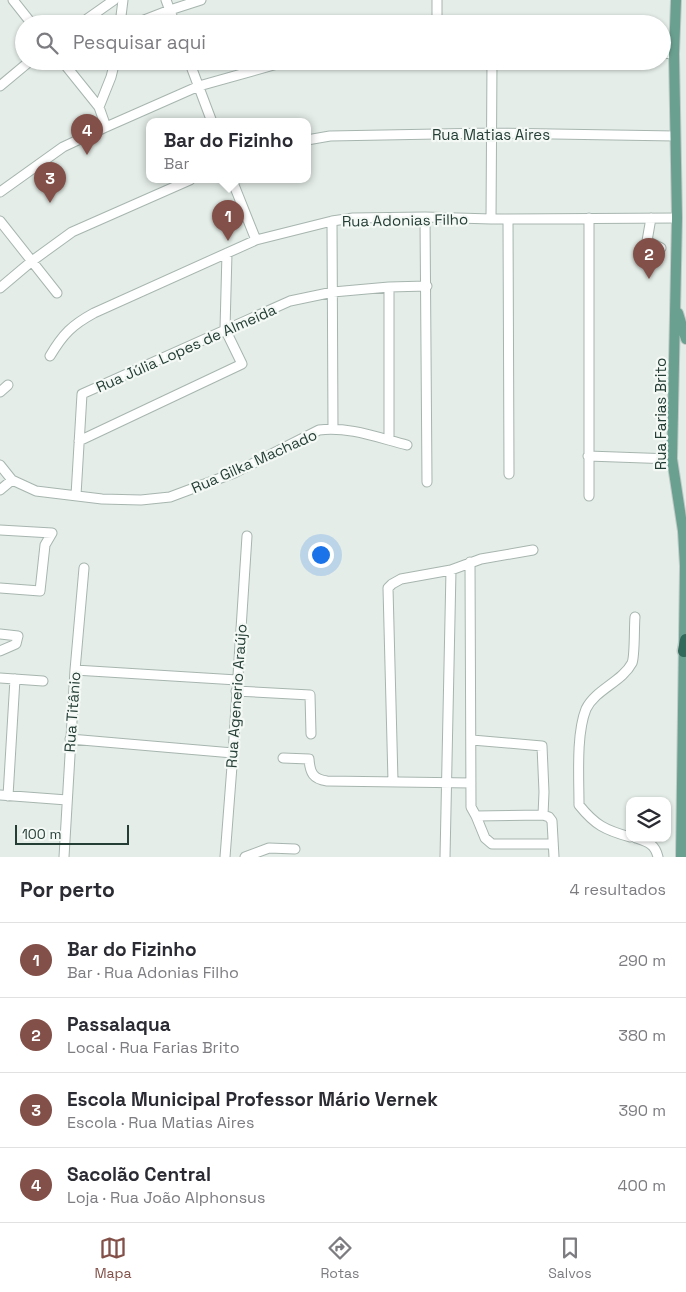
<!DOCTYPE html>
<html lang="pt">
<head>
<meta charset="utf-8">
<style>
	body { margin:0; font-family:"Space Grotesk",sans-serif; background:#f7f7f7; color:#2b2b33 }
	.controls { position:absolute; right:15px; bottom:15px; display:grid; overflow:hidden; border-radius:10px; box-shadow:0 1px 4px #0004 }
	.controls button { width:45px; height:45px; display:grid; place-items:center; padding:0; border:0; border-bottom:1px solid #e1e1e2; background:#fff; color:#2b2b33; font:25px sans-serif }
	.scale { position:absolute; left:15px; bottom:12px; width:114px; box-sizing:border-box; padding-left:5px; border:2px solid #243e35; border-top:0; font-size:14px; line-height:18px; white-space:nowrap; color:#243e35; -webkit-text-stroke:4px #f4f9f6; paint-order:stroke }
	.you { position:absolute; left:320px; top:554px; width:18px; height:18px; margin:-12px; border:4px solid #fff; border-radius:50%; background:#1a73e8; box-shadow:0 0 0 8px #1a73e833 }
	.badge { display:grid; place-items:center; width:32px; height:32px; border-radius:50%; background:#825048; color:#fff; font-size:16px; font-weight:700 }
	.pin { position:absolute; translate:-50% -41px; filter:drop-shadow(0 1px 2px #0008) }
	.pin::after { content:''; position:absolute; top:26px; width:18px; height:15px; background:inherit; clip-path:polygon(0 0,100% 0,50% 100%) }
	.popup { position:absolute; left:146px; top:118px; width:165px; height:65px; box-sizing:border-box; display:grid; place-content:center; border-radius:10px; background:#fff; filter:drop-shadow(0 1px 4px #0005); font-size:16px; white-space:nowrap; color:#7c7c81 }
	.popup b { font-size:19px; color:#2b2b33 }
	.popup::after { content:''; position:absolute; left:50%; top:100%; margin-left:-10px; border:10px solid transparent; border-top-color:#fff }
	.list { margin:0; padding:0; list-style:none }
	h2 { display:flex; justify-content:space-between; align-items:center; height:65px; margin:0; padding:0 20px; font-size:21px }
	h2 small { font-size:16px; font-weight:400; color:#7c7c81 }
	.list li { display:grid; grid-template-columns:32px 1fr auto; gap:15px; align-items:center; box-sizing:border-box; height:75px; padding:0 20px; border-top:1px solid #e1e1e2 }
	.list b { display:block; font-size:19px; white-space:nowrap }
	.list p { margin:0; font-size:16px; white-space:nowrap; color:#7c7c81 }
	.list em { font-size:16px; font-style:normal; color:#7c7c81 }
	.icon { flex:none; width:28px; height:28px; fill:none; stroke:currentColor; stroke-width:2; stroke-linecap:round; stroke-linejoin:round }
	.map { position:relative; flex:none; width:686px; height:857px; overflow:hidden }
	.search { position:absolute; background:#fff; box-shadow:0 1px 4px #0004; left:15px; right:15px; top:15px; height:55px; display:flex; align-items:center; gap:12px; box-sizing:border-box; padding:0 18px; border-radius:28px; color:#7c7c81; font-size:19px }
	.sheet { height:365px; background:#fff }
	nav { display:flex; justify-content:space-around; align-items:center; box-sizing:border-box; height:70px; border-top:1px solid #e1e1e2; background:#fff; font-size:14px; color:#7c7c81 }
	nav a { display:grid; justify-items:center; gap:2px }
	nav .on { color:#825048 }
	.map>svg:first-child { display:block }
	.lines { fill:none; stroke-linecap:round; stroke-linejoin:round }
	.minor-casing { stroke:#a7b5af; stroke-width:11 }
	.major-casing { stroke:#c2c9c6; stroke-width:12 }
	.highway-casing { stroke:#c2c9c6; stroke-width:15 }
	.minor { stroke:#fff; stroke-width:9 }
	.major { stroke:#6aa090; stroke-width:10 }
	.highway { stroke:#31695a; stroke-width:12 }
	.labels { text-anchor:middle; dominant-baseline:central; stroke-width:4.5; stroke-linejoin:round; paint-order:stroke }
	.street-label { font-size:15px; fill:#243e35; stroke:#f4f9f6 }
</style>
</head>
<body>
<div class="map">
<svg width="686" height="857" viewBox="0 0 686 857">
	<rect width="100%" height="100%" fill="#e4ede8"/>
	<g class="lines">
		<defs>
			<path id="minor" d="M13 0 32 24
				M166 0 175 24
				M80 24 114 0
				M120 24 123 0
				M134 24 170 10 201 0
				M437 24V0
				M662 53 674 54
				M62 61 99 107 106 127
				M189 61 212 122
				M0 86 30 61
				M99 107 111 77 115 61
				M307 140 330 136 491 133 675 136
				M232 180 256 240
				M0 192 63 147 106 127 199 86 288 61
				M425 217 427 482
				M589 218V496
				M651 218 647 241 661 248
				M491 219 492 61
				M508 219 509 474
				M0 221 57 293
				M332 221 333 428
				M0 288 32 261 72 232 190 180
				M50 356C63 334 72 325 94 313L256 240 332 221 353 218 425 217 491 219 677 218
				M0 392 8 385
				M389 440V287
				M79 441 242 364 225 329 227 253
				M588 456 672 459
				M0 465 12 480 36 491 102 499 141 500 170 497 234 473 319 430C348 426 379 438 407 445
				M0 490 12 480
				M76 495 82 394 290 301 333 292 389 287 427 286
				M0 530 52 533
				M470 562 471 807 476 816 543 815 549 817 552 821 554 857
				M0 588 40 591 45 545 52 533
				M0 634 18 636 16 644 0 651
				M75 670 237 680
				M0 678 43 681
				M236 691 310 695 311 734
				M70 739 233 753
				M472 740 542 746 544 792 543 815
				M283 758 309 759C310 773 313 779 327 781L471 783
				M393 781 388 588 392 584 401 579 451 570 481 559 533 550
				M0 795 67 800
				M8 796 15 679
				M476 816 485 838 492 844H553
				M630 837C605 830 595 825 579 805 579 777 576 734 586 709 596 689 622 682 632 663 635 656 634 626 635 617
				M636 838C648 842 655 844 658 857
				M64 857 75 670 84 568
				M225 857 233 753 247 536
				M245 857 269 848 295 849
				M445 857 451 570"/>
			<path id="major" d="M676 0 674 54 677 218 672 459 683 531 685 566 681 857
				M678 313 686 339"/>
			<path id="highway" d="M684 651 686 640"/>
		</defs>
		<use href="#minor" class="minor-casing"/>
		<use href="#major" class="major-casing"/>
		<use href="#highway" class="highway-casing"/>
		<use href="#minor" class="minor"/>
		<use href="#major" class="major"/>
		<use href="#highway" class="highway"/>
	</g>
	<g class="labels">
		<g class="street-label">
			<text x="491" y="134">Rua Matias Aires</text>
			<text transform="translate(405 220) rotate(-1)">Rua Adonias Filho</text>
			<text transform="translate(186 348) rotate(-24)">Rua Júlia Lopes de Almeida</text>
			<text transform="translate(660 414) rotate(-90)">Rua Farias Brito</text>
			<text transform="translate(254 461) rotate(-24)">Rua Gilka Machado</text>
			<text transform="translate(236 696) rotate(-86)">Rua Agenerio Araújo</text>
			<text transform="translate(72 712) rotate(-86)">Rua Titânio</text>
		</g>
	</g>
</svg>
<div class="controls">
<button><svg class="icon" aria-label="layers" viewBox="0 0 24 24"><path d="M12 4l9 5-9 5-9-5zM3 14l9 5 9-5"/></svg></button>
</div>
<div class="scale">100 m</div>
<div class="you"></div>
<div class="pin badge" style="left:228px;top:241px">1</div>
<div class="popup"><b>Bar do Fizinho</b>Bar</div>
<div class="pin badge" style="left:649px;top:279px">2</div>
<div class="pin badge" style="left:50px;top:203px">3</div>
<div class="pin badge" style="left:87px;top:155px">4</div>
<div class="search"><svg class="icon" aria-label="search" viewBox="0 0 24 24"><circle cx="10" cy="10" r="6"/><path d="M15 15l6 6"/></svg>Pesquisar aqui</div>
</div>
<section class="sheet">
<h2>Por perto<small>4 resultados</small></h2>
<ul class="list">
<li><span class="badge">1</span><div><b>Bar do Fizinho</b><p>Bar · Rua Adonias Filho</p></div><em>290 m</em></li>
<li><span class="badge">2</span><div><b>Passalaqua</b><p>Local · Rua Farias Brito</p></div><em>380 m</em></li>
<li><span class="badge">3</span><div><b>Escola Municipal Professor Mário Vernek</b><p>Escola · Rua Matias Aires</p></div><em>390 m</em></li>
<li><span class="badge">4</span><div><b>Sacolão Central</b><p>Loja · Rua João Alphonsus</p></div><em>400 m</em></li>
</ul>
</section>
<nav>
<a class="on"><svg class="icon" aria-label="map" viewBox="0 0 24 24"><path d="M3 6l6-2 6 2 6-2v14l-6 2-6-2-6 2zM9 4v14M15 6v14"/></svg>Mapa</a>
<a><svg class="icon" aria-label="directions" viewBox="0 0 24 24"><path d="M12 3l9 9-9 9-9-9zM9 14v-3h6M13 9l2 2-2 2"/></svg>Rotas</a>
<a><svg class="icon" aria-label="saved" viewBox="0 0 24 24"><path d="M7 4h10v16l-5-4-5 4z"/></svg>Salvos</a>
</nav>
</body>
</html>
